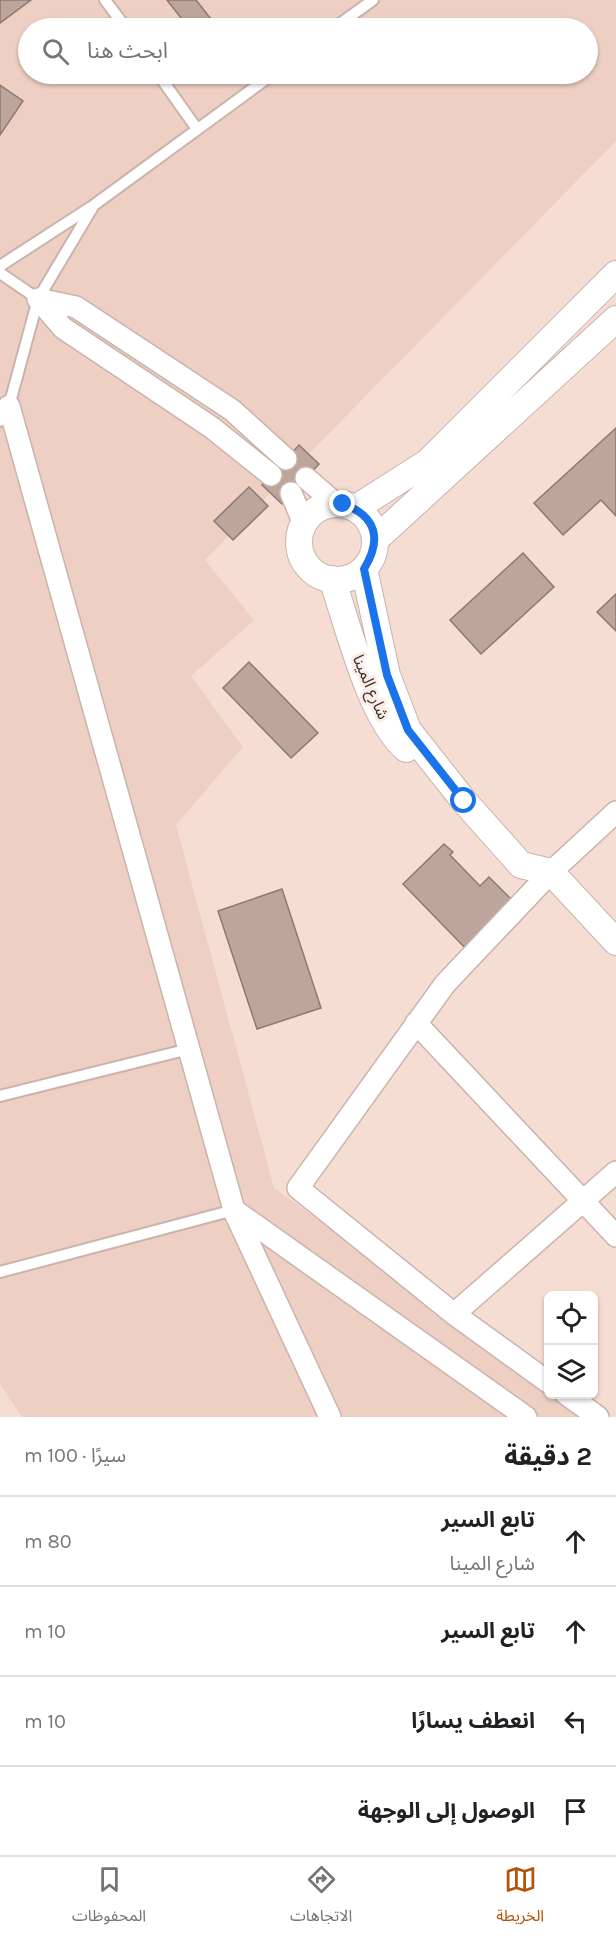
<!DOCTYPE html>
<html lang="ar">
<head>
<meta charset="utf-8">
<style>
	body { margin:0; font-family:Karla,"Noto Sans Arabic",sans-serif; background:#f2f2f2; color:#202124; direction:rtl }
	.controls { position:absolute; right:18px; bottom:18px; display:grid; overflow:hidden; border-radius:9px; box-shadow:0 2px 4px #0004 }
	.controls button { width:54px; height:54px; display:grid; place-items:center; padding:0; border:0; border-bottom:2px solid #e0e0e0; background:#fff; color:#202124; font:30px sans-serif }
	.stop { position:absolute; width:18px; height:18px; margin:-14px; border:4px solid #1a73e8; border-radius:50%; background:#fff }
	.stop.end { background:#1a73e8; border-color:#fff; box-shadow:0 2px 6px #0008 }
	.list { margin:0; padding:0; list-style:none }
	h2 { display:flex; justify-content:space-between; align-items:center; height:78px; margin:0; padding:0 24px; font-size:26px }
	h2 small { font-size:20px; font-weight:400; color:#757577 }
	.list li { display:grid; grid-template-columns:39px 1fr auto; gap:18px; align-items:center; box-sizing:border-box; height:90px; padding:0 24px; border-top:2px solid #e0e0e0 }
	.list b { display:block; font-size:22px; white-space:nowrap }
	.list p { margin:0; font-size:20px; white-space:nowrap; color:#757577 }
	.list em { font-size:20px; font-style:normal; color:#757577 }
	.icon { flex:none; width:33px; height:33px; fill:none; stroke:currentColor; stroke-width:2; stroke-linecap:round; stroke-linejoin:round }
	.map { position:relative; flex:none; width:616px; height:1417px; overflow:hidden; direction:ltr }
	.search { position:absolute; background:#fff; box-shadow:0 2px 4px #0004; left:18px; right:18px; top:18px; height:66px; display:flex; align-items:center; gap:15px; box-sizing:border-box; padding:0 21px; border-radius:33px; color:#757577; font-size:22px }
	.sheet { height:438px; background:#fff }
	nav { display:flex; justify-content:space-around; align-items:center; box-sizing:border-box; height:84px; border-top:2px solid #e0e0e0; background:#fff; font-size:16px; color:#757577 }
	nav a { display:grid; justify-items:center; gap:3px }
	nav .on { color:#b45309 }
	.map>svg:first-child { display:block }
	.built { fill:#eecfc3; fill-rule:evenodd }
	.building { fill:#bca59c; stroke:#8e7870; stroke-width:1.5 }
	.lines { fill:none; stroke-linecap:round; stroke-linejoin:round }
	.service-casing { stroke:#cab3ab; stroke-width:14 }
	.minor-casing { stroke:#cab3ab; stroke-width:24 }
	.tertiary-casing { stroke:#cab3ab; stroke-width:28 }
	.service { stroke:#fff; stroke-width:10 }
	.minor { stroke:#fff; stroke-width:21 }
	.tertiary { stroke:#fff; stroke-width:26 }
	.route { stroke:#1a73e8; stroke-width:8 }
	.labels { text-anchor:middle; dominant-baseline:central; stroke-width:6; stroke-linejoin:round; paint-order:stroke }
	.street-label { font-size:16px; fill:#3b312e; stroke:#fcede7 }
</style>
</head>
<body>
<div class="map">
<svg width="616" height="1417" viewBox="0 0 616 1417">
	<rect width="100%" height="100%" fill="#f6ddd4"/>
	<path class="built" d="M0 0H616V141L205 560 254 620 191 676 243 747 176 825 274 1188 548 1384V1394L563 1395 594 1417H22L0 1384ZM28 28H588V74H28Z"/>
	<path class="building" d="M0 0H31L0 23Z
		M167 0H196L218 28H189Z
		M0 85 23 101 0 135Z
		M616 428V516L601 500 563 535 534 503Z
		M299 445 319 464 282 504 262 485Z
		M249 487 268 506 233 540 214 521Z
		M523 553 554 587 481 654 450 620Z
		M616 594V631L597 612Z
		M249 662 318 733 291 758 223 688Z
		M444 844 453 852 450 855 480 886 489 877 518 906 470 953 403 884Z
		M282 889 321 1008 257 1029 218 911Z"/>
	<g class="lines">
		<defs>
			<path id="service" d="M105 0 126 28
				M334 28 373 0
				M158 74 197 129
				M0 266 91 207
				M0 273 38 299
				M0 421 9 406 38 299 94 205 273 74
				M0 1096 189 1049
				M0 1272 234 1210"/>
			<path id="minor" d="M38 299 76 307 232 410 286 459
				M38 299 63 328 211 427 271 475
				M9 406 234 1210 526 1417
				M306 478 336 504
				M291 493 304 524
				M416 1023 616 1236
				M234 1211 330 1417
				M454 1314 616 1172
				M548 1382 454 1314 298 1188 445 984 551 872 616 812
				M566 1394 598 1417"/>
			<path id="tertiary" d="M299 542a38 38 0 1 1 76 0a38 38 0 1 1-76 0Z
				M356 508 428 462 616 274
				M375 540 616 319
				M364 569 387 675 408 730 464 801 521 865 551 872 616 942
				M332 579C348 625 370 718 406 749"/>
		</defs>
		<use href="#service" class="service-casing"/>
		<use href="#minor" class="minor-casing"/>
		<use href="#tertiary" class="tertiary-casing"/>
		<use href="#service" class="service"/>
		<use href="#minor" class="minor"/>
		<use href="#tertiary" class="tertiary"/>
	</g>
	<g class="lines">
		<path class="route" d="M343 504C377 516 382 540 364 569L387 675 408 730 464 801"/>
	</g>
	<g class="labels">
		<g class="street-label">
			<text transform="translate(371 687) rotate(67)">شارع المينا</text>
		</g>
	</g>
</svg>
<div class="controls">
<button><svg class="icon" aria-label="locate" viewBox="0 0 24 24"><circle cx="12" cy="12" r="6"/><path d="M12 2v4M12 18v4M2 12h4M18 12h4"/></svg></button>
<button><svg class="icon" aria-label="layers" viewBox="0 0 24 24"><path d="M12 4l9 5-9 5-9-5zM3 14l9 5 9-5"/></svg></button>
</div>
<div class="stop" style="left:464px;top:801px"></div>
<div class="stop end" style="left:343px;top:504px"></div>
<div class="search"><svg class="icon" aria-label="search" viewBox="0 0 24 24"><circle cx="10" cy="10" r="6"/><path d="M15 15l6 6"/></svg>ابحث هنا</div>
</div>
<section class="sheet">
<h2>2 دقيقة<small>سيرًا · 100 m</small></h2>
<ul class="list">
<li><svg class="icon" aria-label="ahead" viewBox="0 0 24 24"><path d="M12 20V5M6 11l6-6 6 6"/></svg><div><b>تابع السير</b><p>شارع المينا</p></div><em>80 m</em></li>
<li><svg class="icon" aria-label="ahead" viewBox="0 0 24 24"><path d="M12 20V5M6 11l6-6 6 6"/></svg><div><b>تابع السير</b></div><em>10 m</em></li>
<li><svg class="icon" aria-label="left" viewBox="0 0 24 24"><path d="M17 20v-9H6M10 6l-5 5 5 5"/></svg><div><b>انعطف يسارًا</b></div><em>10 m</em></li>
<li><svg class="icon" aria-label="arrive" viewBox="0 0 24 24"><path d="M6 21V4h12l-3 4 3 4H6"/></svg><div><b>الوصول إلى الوجهة</b></div></li>
</ul>
</section>
<nav>
<a class="on"><svg class="icon" aria-label="map" viewBox="0 0 24 24"><path d="M3 6l6-2 6 2 6-2v14l-6 2-6-2-6 2zM9 4v14M15 6v14"/></svg>الخريطة</a>
<a><svg class="icon" aria-label="directions" viewBox="0 0 24 24"><path d="M12 3l9 9-9 9-9-9zM9 14v-3h6M13 9l2 2-2 2"/></svg>الاتجاهات</a>
<a><svg class="icon" aria-label="saved" viewBox="0 0 24 24"><path d="M7 4h10v16l-5-4-5 4z"/></svg>المحفوظات</a>
</nav>
</body>
</html>
